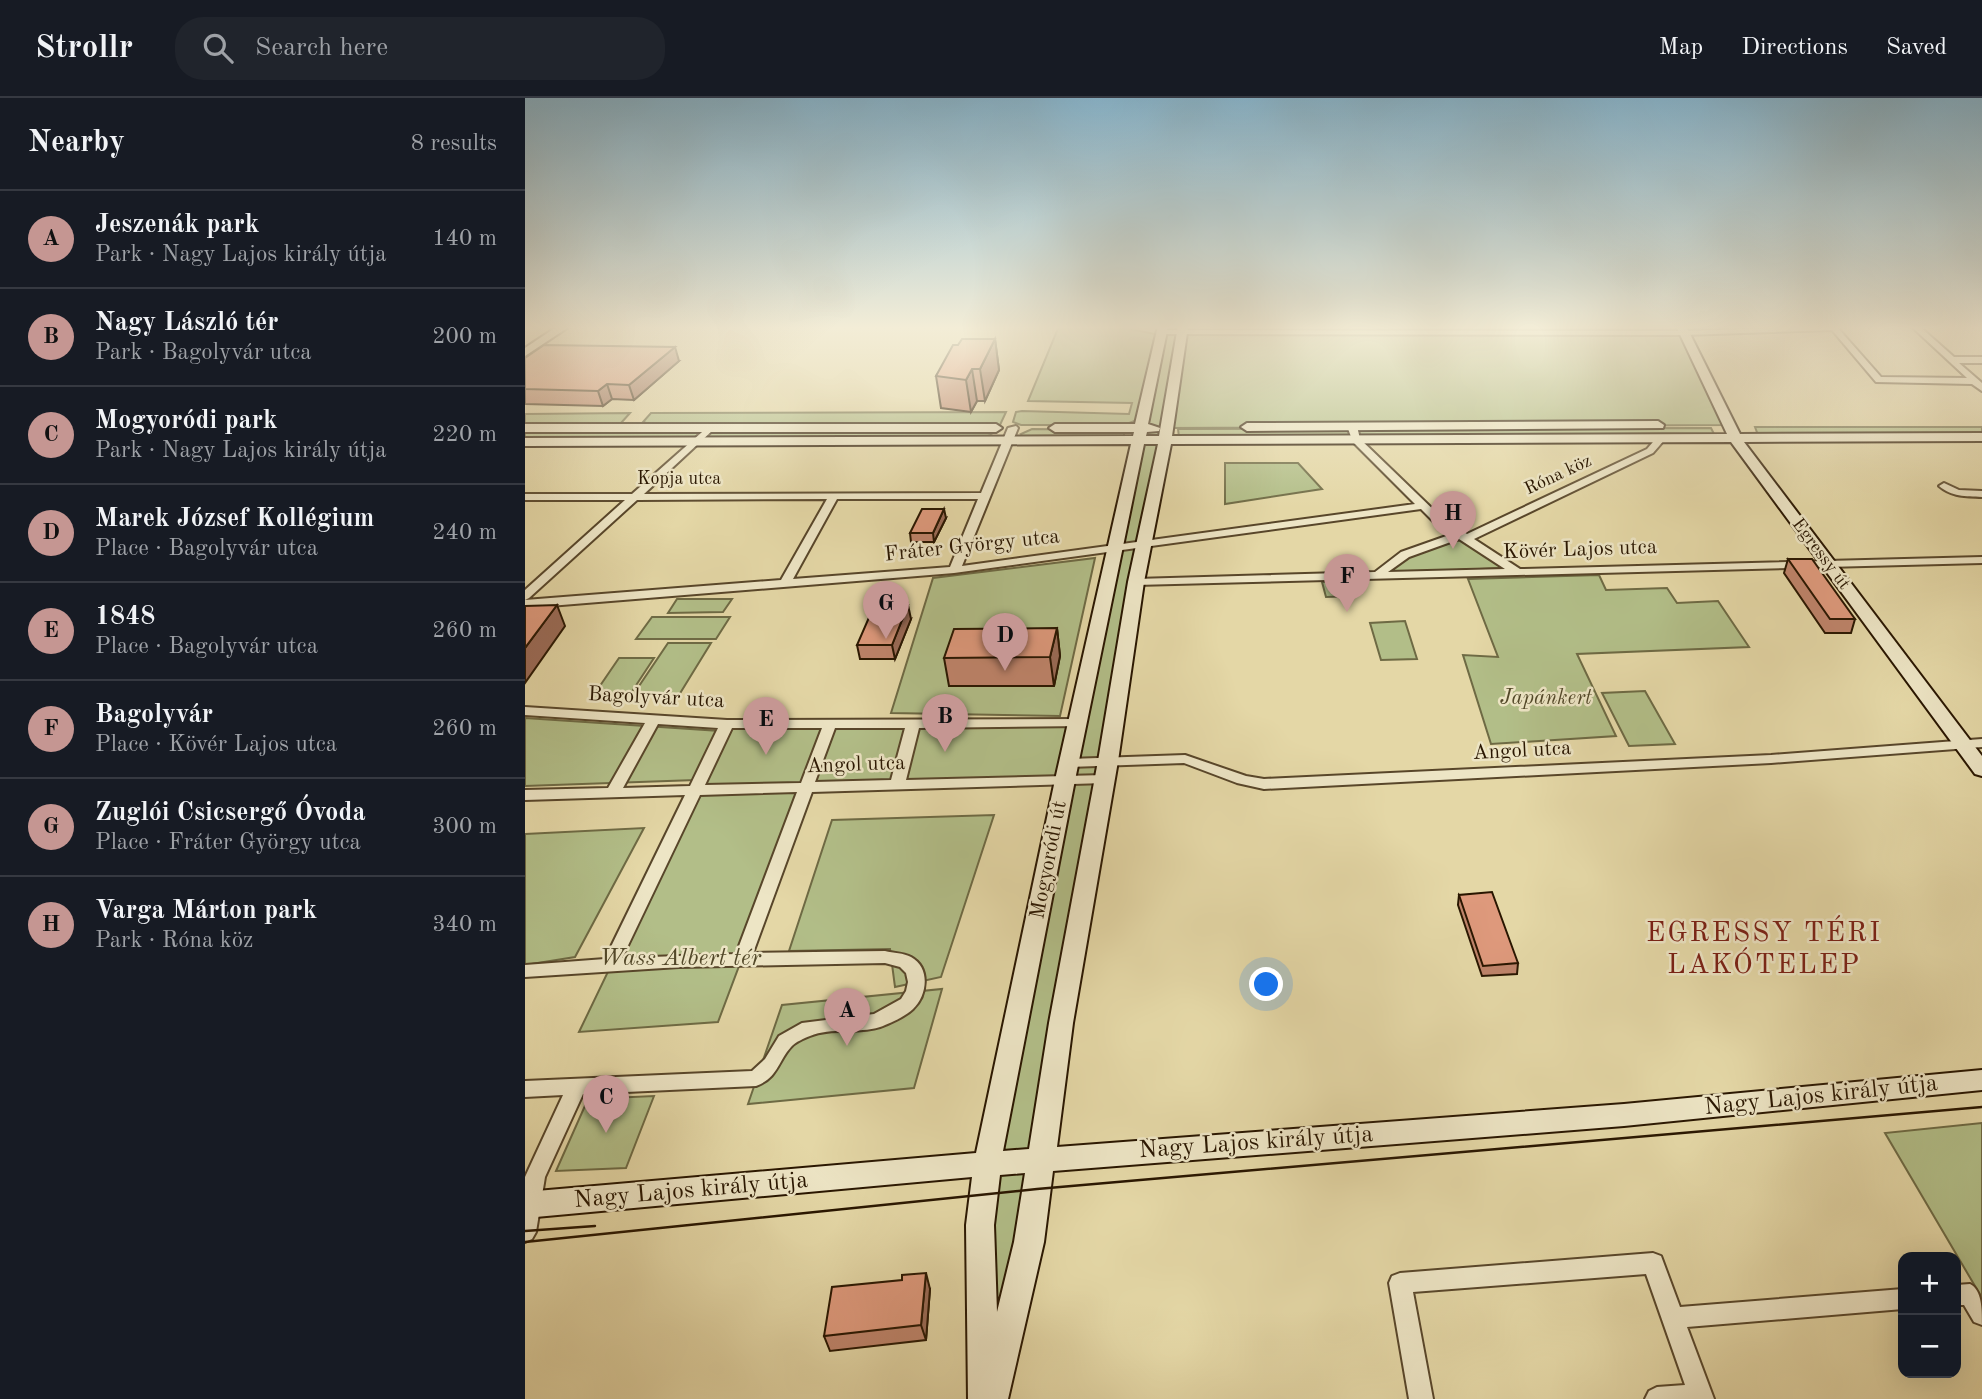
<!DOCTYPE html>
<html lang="en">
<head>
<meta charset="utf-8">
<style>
	body { margin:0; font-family:"Old Standard TT",serif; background:#20242c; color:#f1f3f6 }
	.controls { position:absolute; right:21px; bottom:21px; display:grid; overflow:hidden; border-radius:14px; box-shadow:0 7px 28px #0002 }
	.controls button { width:63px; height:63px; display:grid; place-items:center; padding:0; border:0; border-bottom:2px solid #363941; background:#171b24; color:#f1f3f6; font:35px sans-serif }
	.you { position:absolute; left:742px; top:887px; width:24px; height:24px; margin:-18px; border:5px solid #fff; border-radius:50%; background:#1a73e8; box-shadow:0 0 0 10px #1a73e833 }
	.badge { display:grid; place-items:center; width:46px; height:46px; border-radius:50%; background:#c59692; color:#111; font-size:23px; font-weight:700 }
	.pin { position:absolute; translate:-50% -58px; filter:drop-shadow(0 2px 4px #0008) }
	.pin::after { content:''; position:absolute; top:37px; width:24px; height:21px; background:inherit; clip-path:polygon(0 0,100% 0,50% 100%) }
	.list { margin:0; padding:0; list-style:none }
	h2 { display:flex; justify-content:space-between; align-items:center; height:91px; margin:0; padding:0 28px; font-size:30px }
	h2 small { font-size:23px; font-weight:400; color:#9ea1a6 }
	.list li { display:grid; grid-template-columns:46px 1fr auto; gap:21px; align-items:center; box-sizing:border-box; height:98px; padding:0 28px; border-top:2px solid #363941 }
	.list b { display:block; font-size:26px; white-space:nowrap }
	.list p { margin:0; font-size:23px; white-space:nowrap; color:#9ea1a6 }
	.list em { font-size:23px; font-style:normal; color:#9ea1a6 }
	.icon { flex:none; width:38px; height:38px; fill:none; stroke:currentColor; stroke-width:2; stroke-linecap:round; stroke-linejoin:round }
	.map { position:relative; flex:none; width:1457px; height:1301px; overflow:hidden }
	header { display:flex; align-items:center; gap:42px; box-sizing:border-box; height:98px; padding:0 35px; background:#171b24; border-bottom:2px solid #363941 }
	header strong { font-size:33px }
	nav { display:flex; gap:38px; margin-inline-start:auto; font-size:24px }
	.search { width:490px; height:63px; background:#20242c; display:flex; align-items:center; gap:18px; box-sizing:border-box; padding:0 24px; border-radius:28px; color:#9ea1a6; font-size:26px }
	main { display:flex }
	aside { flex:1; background:#171b24 }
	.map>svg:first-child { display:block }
	.green { fill:#b2be88; stroke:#6e6a44; stroke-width:2 }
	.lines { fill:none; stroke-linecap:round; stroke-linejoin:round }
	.street-casing { stroke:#58462a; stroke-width:4 }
	.secondary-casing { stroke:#291600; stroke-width:4 }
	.street { fill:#ede5c5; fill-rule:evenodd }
	.secondary { fill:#ede5c5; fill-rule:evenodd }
	.tram { stroke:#291600; stroke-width:2.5 }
	.wall { fill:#bf846b; stroke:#291600; stroke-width:2 }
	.shaded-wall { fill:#9b6b57; stroke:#291600; stroke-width:2 }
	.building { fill:#de997c; stroke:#291600; stroke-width:2 }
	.labels { text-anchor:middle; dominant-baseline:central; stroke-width:5; stroke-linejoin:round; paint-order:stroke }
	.far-street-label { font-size:18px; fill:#291600; stroke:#ede5c5 }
	.street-label { font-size:21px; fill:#291600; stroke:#ede5c5 }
	.park-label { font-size:21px; font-style:italic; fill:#524829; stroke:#ede5c5 }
	.near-park-label { font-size:24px; font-style:italic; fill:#524829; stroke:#ede5c5 }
	.near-street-label { font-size:24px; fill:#291600; stroke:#ede5c5 }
	.near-neighbourhood-label { font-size:28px; letter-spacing:2px; fill:#7a1f14; stroke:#ede5c5 }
</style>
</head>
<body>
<header>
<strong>Strollr</strong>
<div class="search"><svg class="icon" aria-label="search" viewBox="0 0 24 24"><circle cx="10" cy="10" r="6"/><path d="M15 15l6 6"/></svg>Search here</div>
<nav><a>Map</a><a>Directions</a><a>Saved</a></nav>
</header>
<main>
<aside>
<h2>Nearby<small>8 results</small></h2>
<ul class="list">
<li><span class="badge">A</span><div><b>Jeszenák park</b><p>Park · Nagy Lajos király útja</p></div><em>140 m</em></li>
<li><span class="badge">B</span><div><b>Nagy László tér</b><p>Park · Bagolyvár utca</p></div><em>200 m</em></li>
<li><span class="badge">C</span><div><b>Mogyoródi park</b><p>Park · Nagy Lajos király útja</p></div><em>220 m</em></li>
<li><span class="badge">D</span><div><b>Marek József Kollégium</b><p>Place · Bagolyvár utca</p></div><em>240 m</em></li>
<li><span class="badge">E</span><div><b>1848</b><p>Place · Bagolyvár utca</p></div><em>260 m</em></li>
<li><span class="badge">F</span><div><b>Bagolyvár</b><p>Place · Kövér Lajos utca</p></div><em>260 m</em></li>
<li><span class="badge">G</span><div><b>Zuglói Csicsergő Óvoda</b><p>Place · Fráter György utca</p></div><em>300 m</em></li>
<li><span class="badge">H</span><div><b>Varga Márton park</b><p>Park · Róna köz</p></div><em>340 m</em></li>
</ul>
</aside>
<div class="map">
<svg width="1457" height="1301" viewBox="0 0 1457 1301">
	<rect width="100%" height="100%" fill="#e4d7a6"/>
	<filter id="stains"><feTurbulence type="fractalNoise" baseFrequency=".00286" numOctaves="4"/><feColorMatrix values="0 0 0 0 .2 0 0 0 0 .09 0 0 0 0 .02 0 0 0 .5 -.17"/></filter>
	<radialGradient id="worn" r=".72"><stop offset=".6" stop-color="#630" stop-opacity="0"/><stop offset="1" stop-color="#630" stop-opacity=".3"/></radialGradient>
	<path class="green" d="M534 228H590L630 236 612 322 599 327H496L488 324 491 314 497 313 604 316 607 305 503 303Z
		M638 228H658V233L1159 235 1203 327 642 330 583 663 459 1301 455 1127Z
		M481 314 475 327H128L118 324 126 315Z
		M105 315 96 325 76 328H0V316Z
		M1230 329H1457V336L1233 337Z
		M233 330 230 335H334L337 331 369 334 451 335 452 332 466 336 460 339 0 341V332Z
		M1186 330 1190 338 654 339 653 331Z
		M507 331 599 332V339H500L496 336Z
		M700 365H773L797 391 700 406Z
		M935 442 978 470 861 475 879 459Z
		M570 460 535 618 366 615 408 480Z
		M1074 477 1081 492 1142 490 1152 505 1193 503 1224 549 1052 556 1091 638 966 646 938 557 973 559 943 481Z
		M827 483 831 498 801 499 797 484Z
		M152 501H207L198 514 143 515Z
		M127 519H205L191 541H111Z
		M880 523 892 561 856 562 845 525Z
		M143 545H186L154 597H108Z
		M94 560H129L102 601H66Z
		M1120 593 1150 646 1104 648 1077 595Z
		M0 620 195 633 171 682 0 688Z
		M202 626H305L193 924 54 934Z
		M309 628H545L535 680 288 687Z
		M469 717 416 879 370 889 365 851 264 853 307 722Z
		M119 730 50 859 0 867V736Z
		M417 891 389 990 223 1006 257 907Z
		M129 998 101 1070 31 1073 63 1001Z
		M1457 1025V1200L1360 1035Z"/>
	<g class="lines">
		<defs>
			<path id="street" d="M1311 228 1356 279 1442 280 1386 228H1394L1429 259H1457V265H1434L1457 285V293L1447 286 1351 284 1307 232 1159 237 637 236 633 234 637 232 1159 233Z
				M827 325 832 328 835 341 918 421 942 436 1122 351 1133 338H1139L1141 340 1128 355 949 441 995 471 1457 459V465L611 487 605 484 611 481 850 474 876 454 927 436 910 425 896 411 429 475 0 510V502L256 482 302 401 112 402 4 500 0 502V492L100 402H0V396H107L185 327 188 328V332L119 396 456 395 483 330 491 328 493 330 437 468 890 406 828 344 822 328ZM312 401H453L425 469 268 481ZM934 441 980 471 863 474 884 459Z
				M1419 385 1434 392 1457 393V399C1440 398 1427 399 1414 388Z
				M0 609 202 622 553 621 560 625 558 628 394 630 381 682 580 677 587 681 580 685 287 694 228 855 360 853C368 855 379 855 386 859 406 870 402 898 388 911 381 918 364 926 355 929 333 936 306 929 285 938 280 940 270 944 266 949 253 963 253 980 231 988L58 996 20 1079 11 1134 7 1141 0 1144V1079L38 997 0 999V983L227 973 240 961 254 938 277 925 349 916 376 901 381 893 383 884 381 875 375 869 360 865 154 869 0 879V867L80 861 160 697 0 702V692L83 690 120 625 0 617ZM133 626 193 630 165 688 98 690ZM207 630H297L276 685 180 687ZM310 630H380L366 682 290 684ZM272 694 211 856 97 860 175 697Z
				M1457 641V649L1246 665 739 691 712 685 659 665 544 669 537 665 544 661 660 657 721 678 739 681 1246 657Z
				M1128 1155 1136 1158 1155 1209 1378 1191V1211L1162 1229 1189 1301H1120L1124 1293 1132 1289 1160 1287 1121 1176 888 1194 908 1301H884L864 1185 867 1178 875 1175Z
				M1445 1186C1457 1192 1457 1211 1457 1227L1449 1224 1439 1207H1431V1187Z"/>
			<path id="secondary" d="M33 228H45L0 258V250Z
				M633 228H643L623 326 635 330 634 333 622 334 621 338H634L653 228H663L647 338 1202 336 1151 228H1161L1215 336 1457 335V343L1219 344 1457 658V678L1450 676 1206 344 646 346 619 484 593 663 548 925 532 1049 1099 1006 1457 972V992L1099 1028 528 1073 519 1144 483 1301H443L441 1127 447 1079 0 1120V1094L451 1055 530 682 606 346 0 348V340L608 338 609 334H530L524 330 530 326H610ZM619 346H633L603 484 573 663 524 925 504 1051 478 1053 550 682ZM500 1075 489 1144 472 1214 469 1127 475 1077Z
				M1133 323 1139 327 1138 330 722 333 716 329 722 325Z
				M0 326H471L477 330 471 334H0Z"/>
		</defs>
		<use href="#street" class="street-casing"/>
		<use href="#secondary" class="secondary-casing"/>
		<use href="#street" class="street"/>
		<use href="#secondary" class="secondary"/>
		<path class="tram" d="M0 1133 70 1128
			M0 1144 512 1091 1457 1009"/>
	</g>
	<path class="wall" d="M470 241 474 272 460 303H452L446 314 416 310 411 278 433 247Z
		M0 260 154 263 109 302 87 301 78 308 0 306Z
		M421 420 409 444H386L385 435Z
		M1263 461 1330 521 1326 535H1300L1259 475Z
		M386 521 370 561H335L332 547Z
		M532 530 535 558 529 588H424L419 560Z
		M934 797 993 865 992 876 957 878 933 807Z
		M405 1191 401 1242 305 1253 299 1238Z"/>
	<path class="shaded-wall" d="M470 241 474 272 460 303 455 271Z
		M150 249 154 263 109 302 104 287Z
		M447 271 452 303 446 314 441 282Z
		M82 286 87 301 78 308 73 293Z
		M419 411 421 420 409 444 408 435Z
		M32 507 40 528 0 585V550Z
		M383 507 386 521 370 561 367 547Z
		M532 530 535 558 529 588 525 559Z
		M401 1175 405 1191 401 1242 396 1227Z"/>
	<path class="building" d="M437 241H470L455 271H447L441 282 411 278 428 247H433Z
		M19 247 150 249 104 287 82 286 73 293 0 291V260Z
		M397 411H419L408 435H385Z
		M1263 461H1287L1330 521H1305Z
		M32 507 0 550V508Z
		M383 507 367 547H332L349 508Z
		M532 530 525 559 419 560 429 531Z
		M967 794 993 865 958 868 934 797Z
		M401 1175 396 1227 299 1238 307 1189 377 1182V1177Z"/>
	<linearGradient id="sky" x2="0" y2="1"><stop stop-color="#87b6cf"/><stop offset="0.56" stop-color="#f3edd7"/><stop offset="1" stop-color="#f3edd7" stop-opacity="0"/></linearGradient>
	<rect width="1457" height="410" fill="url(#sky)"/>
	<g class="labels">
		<g class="far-street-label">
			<text transform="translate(1033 377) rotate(-25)">Róna köz</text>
			<text x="154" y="381">Kopja utca</text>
			<text transform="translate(1296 456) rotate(53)">Egressy út</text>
		</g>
		<g class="street-label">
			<text transform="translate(447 448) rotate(-6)">Fráter György utca</text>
			<text transform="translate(1055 452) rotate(-2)">Kövér Lajos utca</text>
			<text transform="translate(131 600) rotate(3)">Bagolyvár utca</text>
			<text transform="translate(997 653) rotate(-3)">Angol utca</text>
			<text transform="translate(331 667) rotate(-2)">Angol utca</text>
			<text transform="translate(524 762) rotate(-79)">Mogyoródi út</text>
		</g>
		<g class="park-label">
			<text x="1021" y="600">Japánkert</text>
		</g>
		<g class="near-park-label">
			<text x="155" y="861">Wass Albert tér</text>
		</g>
		<g class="near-street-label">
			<text transform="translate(1296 998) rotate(-6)">Nagy Lajos király útja</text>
			<text transform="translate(731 1045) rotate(-4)">Nagy Lajos király útja</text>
			<text transform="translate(166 1093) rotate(-5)">Nagy Lajos király útja</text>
		</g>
		<g class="near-neighbourhood-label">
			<text x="1239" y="836">EGRESSY TÉRI<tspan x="1239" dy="32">LAKÓTELEP</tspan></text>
		</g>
	</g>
	<rect width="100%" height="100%" filter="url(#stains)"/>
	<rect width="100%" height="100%" fill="url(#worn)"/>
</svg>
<div class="controls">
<button>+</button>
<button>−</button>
</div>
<div class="you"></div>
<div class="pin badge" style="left:322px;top:948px">A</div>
<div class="pin badge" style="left:420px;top:654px">B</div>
<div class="pin badge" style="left:81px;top:1035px">C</div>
<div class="pin badge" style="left:480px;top:573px">D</div>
<div class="pin badge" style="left:241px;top:657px">E</div>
<div class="pin badge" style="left:822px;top:514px">F</div>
<div class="pin badge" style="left:361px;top:541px">G</div>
<div class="pin badge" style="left:928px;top:451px">H</div>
</div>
</main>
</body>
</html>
